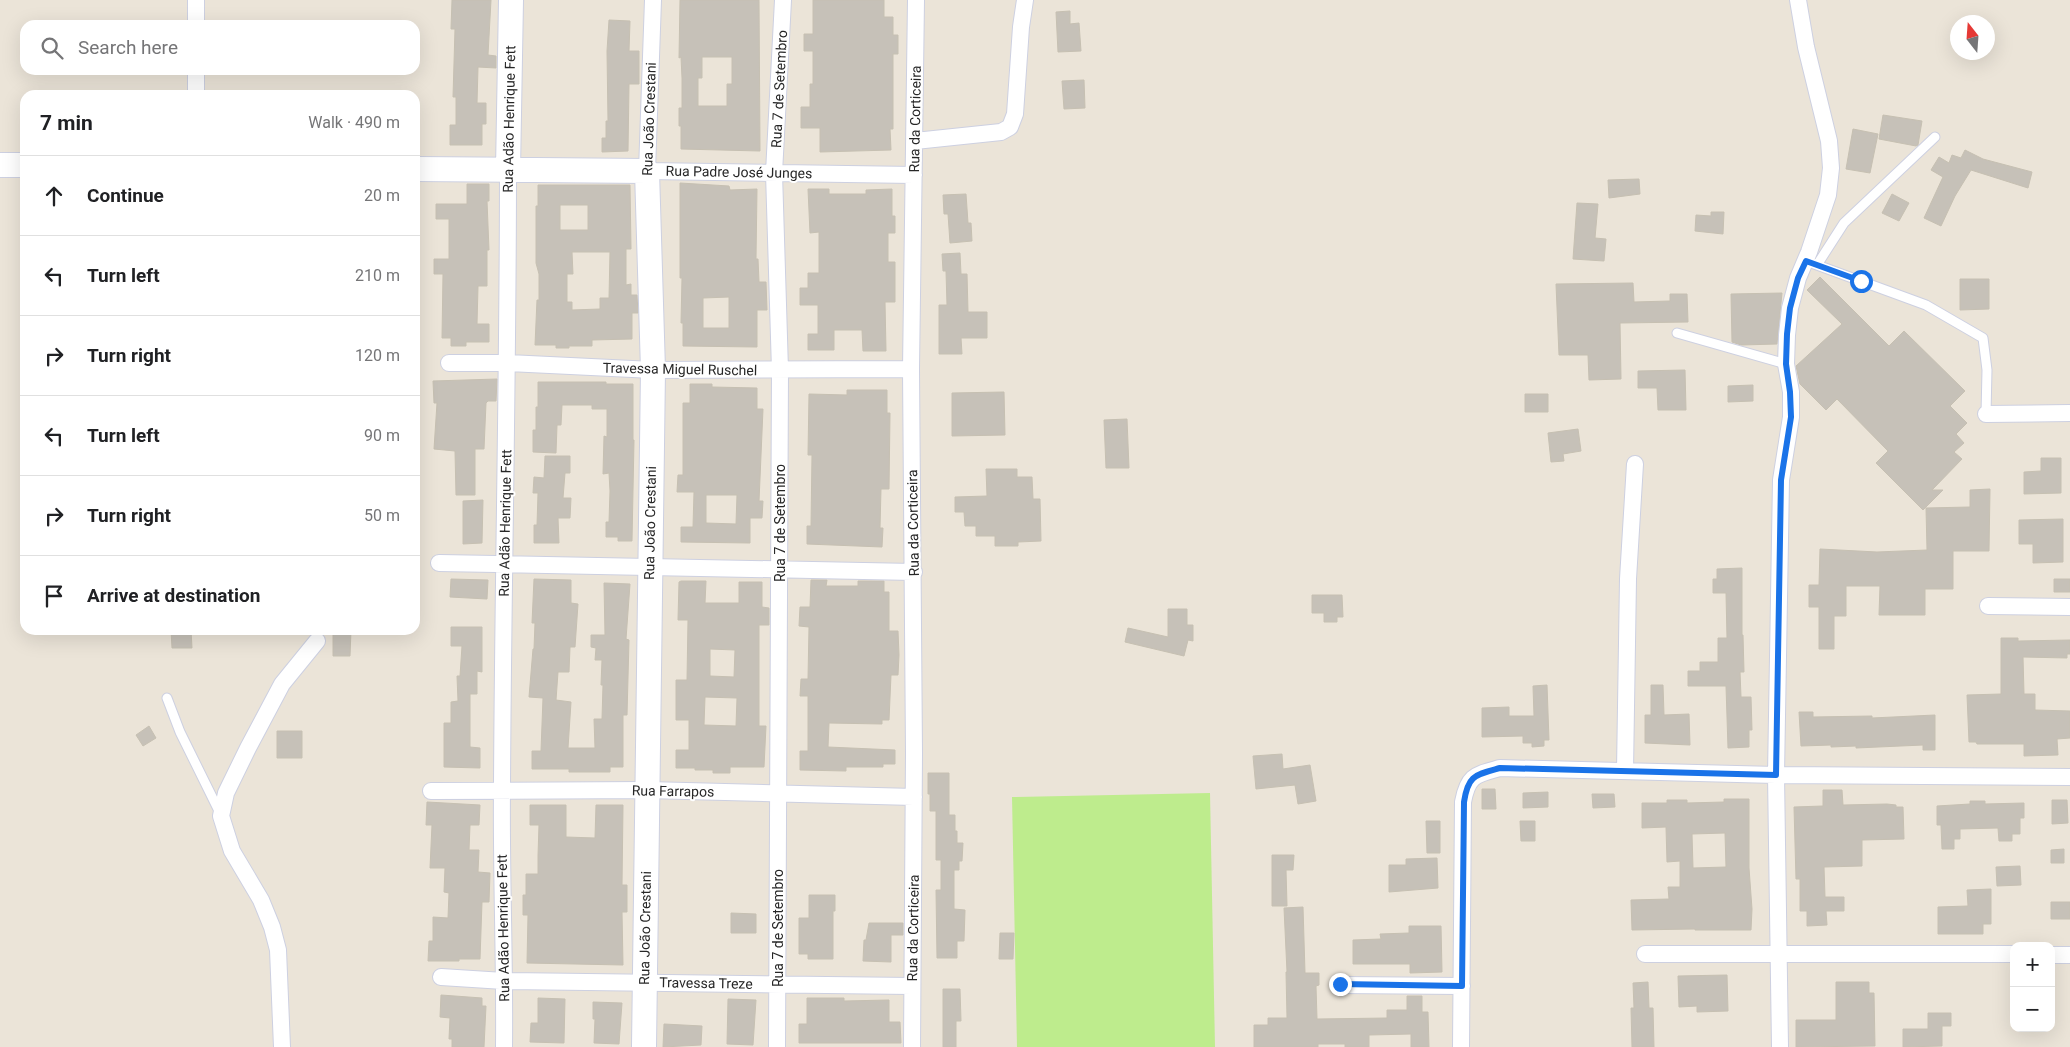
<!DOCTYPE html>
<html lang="en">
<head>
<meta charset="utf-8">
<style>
	body { margin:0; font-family:Roboto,sans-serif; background:#f2f2f2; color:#202124 }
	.controls { position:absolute; right:15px; bottom:15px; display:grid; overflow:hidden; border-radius:10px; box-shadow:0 5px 20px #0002 }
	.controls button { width:45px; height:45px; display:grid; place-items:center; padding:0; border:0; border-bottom:1px solid #e0e0e0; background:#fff; color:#202124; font:25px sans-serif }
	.compass { position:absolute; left:1950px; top:15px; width:45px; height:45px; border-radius:50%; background:#fff; box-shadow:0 5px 20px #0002; rotate:343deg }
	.stop { position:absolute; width:15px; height:15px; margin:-11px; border:4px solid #1a73e8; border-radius:50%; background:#fff }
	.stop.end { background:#1a73e8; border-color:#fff; box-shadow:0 1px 5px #0008 }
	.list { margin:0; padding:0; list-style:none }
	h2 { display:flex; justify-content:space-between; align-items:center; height:65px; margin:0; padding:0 20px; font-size:21px }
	h2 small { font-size:16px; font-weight:400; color:#757577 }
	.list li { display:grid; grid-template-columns:32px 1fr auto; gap:15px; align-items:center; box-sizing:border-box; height:80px; padding:0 20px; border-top:1px solid #e0e0e0 }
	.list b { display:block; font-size:19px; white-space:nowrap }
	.list em { font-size:16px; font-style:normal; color:#757577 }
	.icon { flex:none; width:28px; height:28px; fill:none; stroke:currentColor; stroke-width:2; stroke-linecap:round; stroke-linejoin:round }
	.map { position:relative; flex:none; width:2070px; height:1047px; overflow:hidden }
	.search { position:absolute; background:#fff; box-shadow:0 5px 20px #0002; left:20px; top:20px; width:400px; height:55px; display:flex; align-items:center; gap:12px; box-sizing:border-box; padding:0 18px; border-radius:15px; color:#757577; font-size:19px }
	.panel { position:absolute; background:#fff; box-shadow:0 5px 20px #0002; left:20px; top:90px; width:400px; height:545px; border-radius:15px }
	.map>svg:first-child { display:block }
	.pitch { fill:#beec8d }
	.building { fill:#c6c1b8; stroke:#c6c0b2; fill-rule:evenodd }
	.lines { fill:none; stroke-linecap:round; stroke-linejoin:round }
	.lane-casing { stroke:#cdd0e1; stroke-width:11 }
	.street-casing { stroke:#cdd0e1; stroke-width:18 }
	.secondary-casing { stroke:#cdd0e1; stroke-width:26 }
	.lane { stroke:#fff; stroke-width:9 }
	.street { stroke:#fff; stroke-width:16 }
	.secondary { stroke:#fff; stroke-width:24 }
	.route { stroke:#1a73e8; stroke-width:6 }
	.labels { text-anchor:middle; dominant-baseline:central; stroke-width:4; stroke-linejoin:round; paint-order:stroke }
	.street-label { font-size:14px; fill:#272727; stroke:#fff }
</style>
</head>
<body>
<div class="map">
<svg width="2070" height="1047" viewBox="0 0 2070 1047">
	<rect width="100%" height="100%" fill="#ebe4d8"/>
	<path class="pitch" d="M1210 793 1215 1047H1017L1012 797Z"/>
	<path class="building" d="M452 0H491L488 55 496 56V68L478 67 477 103H486V124H482V145H450V125H456V97H453L455 29H451Z
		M680 0H759L760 151 681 149V126H679V108H682V78L681 57 679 58ZM702 57H732V84H727V106H698V78H702Z
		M813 0H884V17H893V35H898V54H893V129H890L891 150 820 152V128H801V107H810V84H813V51H804V34H813Z
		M1070 11V24L1079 23 1081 51 1058 52 1056 12Z
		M609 20 630 21 629 51H639V84H629L628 151 602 152V138H606V121H608L607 51Z
		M1084 80 1085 108 1064 109 1062 81Z
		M1883 115 1922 121 1918 145 1916 146 1879 139Z
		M1853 129 1878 134 1870 173 1846 169Z
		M1965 150 1983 159 2032 172 2028 188 1971 170 1955 196 1941 226 1924 218 1943 177 1931 170 1939 157 1949 163 1952 155 1961 158Z
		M1639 179 1640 194 1609 198 1608 180Z
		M680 183 729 186 730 190 757 189 756 259H758L759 282H766L767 310H757V347L683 346V323H681L682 278H680ZM729 297V328H703V298Z
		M467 184H489V201H487L489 250H487V286H478L477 324H489V342H466V346H451V338H442L443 274H434V259H449V219H436V204H467Z
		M538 185H630L631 249H626V285L631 284V295H637L638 313H632V339L592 340V346H569V348H556V345H535L537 300H539V274L536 263V206H538ZM560 205H588V230H560ZM572 252H610L609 298H600V309L572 310V302H567V274H573Z
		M808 189H829V194H866V190L892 189V216H895V233H888V262H895V302H885L886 351H863L862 330H834V350H808V334H818V305H800V288H808V273H819V232L810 233Z
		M966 194 968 223H971L972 241 950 243 948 214H944L943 195Z
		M1892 194 1909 203 1899 221 1882 213Z
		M1577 203 1598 204 1595 238 1606 239 1604 261 1573 259Z
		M1711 212H1724L1723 234 1695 231 1696 215 1711 216Z
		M960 253 961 274H967L968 312H987V338H961L962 354H939V305H947L946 271H943L942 254Z
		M1820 277 1889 346 1904 331 1965 391 1950 406 1967 423 1956 434 1964 443 1954 452 1962 459 1932 490H1943L1923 510 1876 463 1888 451 1837 399 1826 410 1800 384 1796 366 1842 324 1807 290Z
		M1960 279H1989V309L1960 310Z
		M1633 283 1634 302 1670 301V294H1687L1688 322 1620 323 1621 379 1589 380 1588 355H1559L1556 284Z
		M1782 293 1777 344 1741 345 1732 342 1731 294Z
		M1685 370 1686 410H1658L1657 388H1638V371Z
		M497 379 496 401H488L486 403 484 449H475V495H456L455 451 434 449 437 403H434L433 381Z
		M538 382H606V384H633V440H634L632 541H618V537H606V522H609L610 491 609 473 603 474 604 436 607 437V409H592V405H562L561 425H557L556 453 533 452V430H536V407H538Z
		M690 384H712V387L757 388V409H763L759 501H763L762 518H750V543L681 542V527H693L694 492H677L678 475H683V403H690ZM706 495H737L736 524 706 523Z
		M1753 385V401L1728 402V386Z
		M847 390H887V413H890L889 489H881L880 528H883L882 547 807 544V526H811L812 455H808L809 394 847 395Z
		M1004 392 1005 435 952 436V393Z
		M1525 394H1548V412H1525Z
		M1127 419 1129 468H1106L1104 420Z
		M1578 429 1581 451 1563 454 1564 461 1551 462 1548 433Z
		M545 456H570V473H565L563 498H571L570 518H558L559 543H534V525H537L538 493H533L534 477 544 478Z
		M2041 458H2061V493L2024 494V472L2041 471Z
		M986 469H1017V477H1032L1033 499H1040L1041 541 1018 542V546H995V536H976V526H965L964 512H955V497L987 496Z
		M1990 489 1989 551H1953V589H1925V615H1879L1880 586H1846V616H1834V649H1819V607H1809V585H1819L1820 549 1877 552 1927 550 1926 508 1970 507V490Z
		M483 500 482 543 463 544V501Z
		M2063 519V562L2033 563V544H2019V520Z
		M1742 568V635H1743L1744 672H1740L1741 697H1751L1752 730H1749V747L1728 748 1726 686H1688V671H1700V662H1718V638H1727L1726 593H1713V579H1717V569Z
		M451 579 488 580 487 599 450 597Z
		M534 579 571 580V603L578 604 575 647H570L569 672H558L556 700 571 702 568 748H595L594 719H602L603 685H601L602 660H595L596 648 591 647V635H605L604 583 630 584 626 639 629 640 627 715H623V767H610V772H569V769H532V751H541L543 698 529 697 533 649H534L535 623H532Z
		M2054 579H2070V592H2054Z
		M811 580H827L826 586H858V581H884V592H889V631H898L899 655 898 675H891L889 720H882V724L829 723 828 747 895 750V764H883V767H846V771L800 770V751H808V696H800L801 679H808L809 627 799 626 800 607H810Z
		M681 581H706L705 603H739V582H762V607L769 608V625H759V726H766L764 767H730V773H713V770H695V768H676V750H689V720H676V680H687L688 620H678L679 582ZM710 649 735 650 734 677 710 676ZM705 697 737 698 736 726 704 725Z
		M1312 595H1342L1343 617H1337V622H1324V613H1312Z
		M1168 609H1187V625H1193V641L1188 640 1184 656 1125 642 1128 628 1168 637Z
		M451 627H482V672L477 671V694H470V747L480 748V768L444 767V723H451V702L458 701 457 676H460L462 646H451Z
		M171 630H191L192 648H172Z
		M333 630H351L350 656H333Z
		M2001 638H2018V641L2070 640V654H2067V658L2023 657 2024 694H2035V710L2070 711V738L2057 739 2058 755 2024 756V744H1977L1976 742H1969L1967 695 2001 694Z
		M1547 685 1549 740H1544V746L1532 747V743H1523V736L1482 737V708L1509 707V716H1534L1533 686Z
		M1651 685H1663L1664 715 1689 714 1690 745 1645 743V715H1651Z
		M1799 712H1813V717L1872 716V718L1935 715V750H1923V745L1856 748V746L1831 747V745L1801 746Z
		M149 726 156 738 143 746 136 735Z
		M277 731H302V758H277Z
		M1282 754 1283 769 1310 765 1316 801 1298 804 1295 785 1256 789 1253 756Z
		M928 773H949V815H955V831H957V843H963L962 861H959V870H954V909L965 910 964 941H957V958H937L936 890H941V860H936V811H930V794H928Z
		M1482 789H1495L1496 809H1482Z
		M1823 790H1842L1843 805 1887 804 1896 805V807H1903L1904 839 1862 840V866L1824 867 1825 897H1844V911H1826L1827 925 1807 926V911H1800V879H1796L1794 807 1823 806Z
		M1548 792V807L1523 808V793Z
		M1592 794H1614L1615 807 1593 808Z
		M1724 799H1749V868L1752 909 1751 930H1695V929L1632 930 1631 900 1669 899 1668 887H1680V861L1667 862 1666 827 1642 828V803H1667V800H1687V803L1724 802ZM1725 833 1726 867 1693 868 1692 834Z
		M2052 800H2067L2068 823 2052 824Z
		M1970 801H1985V804L2024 803V818H2020V834H2012V841H1999L1998 828 1960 829V839H1954V849H1942L1941 825H1937V806L1970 804Z
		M427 802 480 805 479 825H470L469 850H479L478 872 490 873 489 902H482L480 959H459V961H428L429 941H433V917L448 918 449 893 444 892 445 868H430L432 825H426Z
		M530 805H566V837L595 838 596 805H623L622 885H627V912H622L623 965 527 963 528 915H523V895H526V874H538V856L539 825H530Z
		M1426 821H1440V853H1427Z
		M1520 821H1535V841H1521Z
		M2064 849V863H2051V850Z
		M1272 855H1294L1293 870H1286L1287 906H1272Z
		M1437 858 1438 888 1389 892V865H1406V859Z
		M2020 866 2021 885 1997 886 1996 867Z
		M1991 889V924H1983V934H1938V907L1968 906 1967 890Z
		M809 895H835V911H833V959H808V954H799V918H809Z
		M2051 902H2070V919H2051Z
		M1303 907 1305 973H1319V985L1316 986 1317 1019 1387 1018V1010H1407V996H1422V1012H1428L1429 1047H1411V1034L1369 1035V1047H1345V1044H1318V1047H1254V1025H1268V1018H1287L1286 972H1287L1284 908Z
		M731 913 756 914V933H731Z
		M869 923H903V935H891V962L863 961 864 940H866Z
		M1409 926H1441L1442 972 1410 973V964H1353V940L1381 939 1380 934 1409 933Z
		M1000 933H1014L1013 959H999Z
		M1727 975 1728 1011 1697 1012V1006L1679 1007 1678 976Z
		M1648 982 1649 1008H1653L1654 1047H1632L1631 1008H1634L1633 983Z
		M1836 982H1869V993H1874L1875 1046 1796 1047V1020H1836Z
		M943 989H960L961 1021H956V1047H943Z
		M441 995 482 998V1006H486L484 1047H452V1039H449L450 1018 440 1017Z
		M538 998 565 999 564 1043 530 1042 531 1023H538Z
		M807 998H844V1001L889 1000V1022H900L901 1043H799V1024H807Z
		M728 999 756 1000 753 1045 727 1044Z
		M593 1002 622 1003 619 1044 594 1043 595 1019H593Z
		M1928 1013H1951V1026H1942V1046L1903 1047V1029H1928Z
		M664 1024 702 1026 701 1045 663 1047Z"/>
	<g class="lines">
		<defs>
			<path id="lane" d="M1806 261 1926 305 1983 338 1987 370 1986 414
				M1817 265 1844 223 1935 137
				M1677 333 1786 364
				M167 698 180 732 220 813"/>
			<path id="street" d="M653 0 647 171 914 175
				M196 25V0
				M196 95V70
				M915 141 1001 132 1010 127 1015 114 1021 27 1025 0
				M449 363H508L653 370 911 369
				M1986 414 2070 413
				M439 563 914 572
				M1988 606 2070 607
				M1625 771 1628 579 1635 464
				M431 791 647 790 914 797
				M1645 954H2014
				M2051 955H2070
				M441 977 504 981 912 986
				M1340 985 1462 986
				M282 1047 278 950 272 927 261 900 232 851 221 816 226 793 248 748 282 684 317 641
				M504 1047C505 960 501 874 502 787 503 581 508 376 508 170
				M777 1047 780 370 774 173 783 0
				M912 1047 914 753 911 369 916 0
				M1461 1047 1463 802C1468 775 1475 775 1500 768L1776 775 2070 777
				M1780 1047 1776 775 1781 480 1791 417V392L1786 364 1787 335 1790 308 1798 278 1809 252 1828 195 1831 168 1829 141 1806 47 1798 0"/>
			<path id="secondary" d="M0 165H25
				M415 169 647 171 653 370 644 1047
				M508 170 511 0"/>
		</defs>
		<use href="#lane" class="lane-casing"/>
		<use href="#street" class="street-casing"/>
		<use href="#secondary" class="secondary-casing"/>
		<use href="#lane" class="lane"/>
		<use href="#street" class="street"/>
		<use href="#secondary" class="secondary"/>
	</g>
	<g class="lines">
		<path class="route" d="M1340 984 1462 986 1464 802C1468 775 1475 775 1500 768L1776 775 1781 480 1791 417 1790 392 1786 364 1787 334 1790 308 1798 278 1806 261 1861 281"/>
	</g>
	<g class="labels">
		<g class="street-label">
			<text transform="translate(779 89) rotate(-87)">Rua 7 de Setembro</text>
			<text transform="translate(509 119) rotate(-89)">Rua Adão Henrique Fett</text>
			<text transform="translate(649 119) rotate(-88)">Rua João Crestani</text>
			<text transform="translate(915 119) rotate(-89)">Rua da Corticeira</text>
			<text transform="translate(739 172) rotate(1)">Rua Padre José Junges</text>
			<text transform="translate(680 369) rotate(1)">Travessa Miguel Ruschel</text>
			<text transform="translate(505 523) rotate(-89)">Rua Adão Henrique Fett</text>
			<text transform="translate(650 523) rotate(-89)">Rua João Crestani</text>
			<text transform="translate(780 523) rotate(-90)">Rua 7 de Setembro</text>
			<text transform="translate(913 523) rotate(-91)">Rua da Corticeira</text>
			<text transform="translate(673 791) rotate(1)">Rua Farrapos</text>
			<text transform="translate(503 928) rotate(-91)">Rua Adão Henrique Fett</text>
			<text transform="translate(645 928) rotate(-89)">Rua João Crestani</text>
			<text transform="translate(778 928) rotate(-90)">Rua 7 de Setembro</text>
			<text transform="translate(913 928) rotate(-89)">Rua da Corticeira</text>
			<text transform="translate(706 983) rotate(1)">Travessa Treze</text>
		</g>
	</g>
</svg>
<div class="controls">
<button>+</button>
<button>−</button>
</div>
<svg class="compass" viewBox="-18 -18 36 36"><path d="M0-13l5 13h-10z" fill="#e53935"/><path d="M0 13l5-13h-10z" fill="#757577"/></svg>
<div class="stop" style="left:1861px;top:281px"></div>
<div class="stop end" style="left:1340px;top:984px"></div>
<div class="search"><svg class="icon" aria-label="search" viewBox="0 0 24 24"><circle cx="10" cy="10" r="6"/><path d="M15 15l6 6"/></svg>Search here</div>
<section class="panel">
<h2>7 min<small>Walk · 490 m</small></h2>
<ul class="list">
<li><svg class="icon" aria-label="ahead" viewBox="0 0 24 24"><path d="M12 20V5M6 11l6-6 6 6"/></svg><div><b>Continue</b></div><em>20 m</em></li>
<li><svg class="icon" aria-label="left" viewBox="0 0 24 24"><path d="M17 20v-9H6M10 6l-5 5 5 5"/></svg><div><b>Turn left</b></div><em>210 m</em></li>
<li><svg class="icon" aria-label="right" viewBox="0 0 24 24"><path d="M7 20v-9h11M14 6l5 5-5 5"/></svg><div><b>Turn right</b></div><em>120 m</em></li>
<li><svg class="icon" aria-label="left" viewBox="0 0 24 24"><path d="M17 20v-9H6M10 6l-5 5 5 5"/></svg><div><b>Turn left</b></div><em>90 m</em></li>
<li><svg class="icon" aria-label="right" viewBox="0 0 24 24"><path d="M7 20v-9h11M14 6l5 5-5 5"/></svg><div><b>Turn right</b></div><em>50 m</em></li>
<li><svg class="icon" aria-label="arrive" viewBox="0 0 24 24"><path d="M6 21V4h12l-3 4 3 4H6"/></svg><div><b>Arrive at destination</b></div></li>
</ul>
</section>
</div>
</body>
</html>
